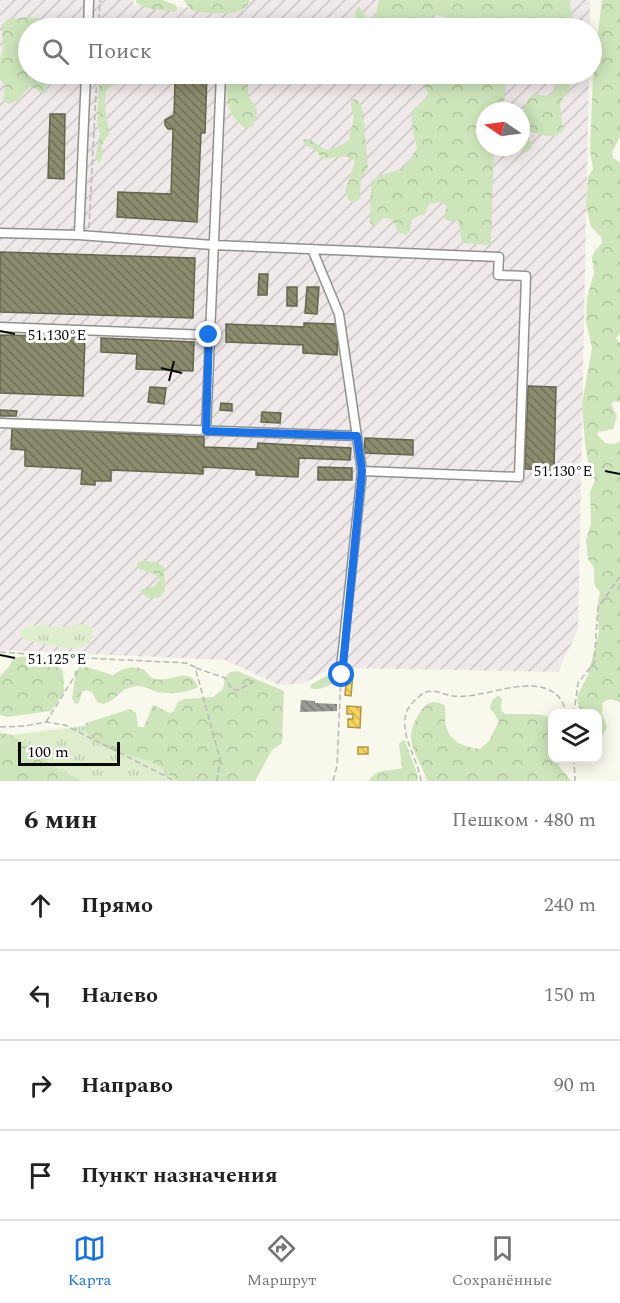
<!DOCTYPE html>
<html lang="ru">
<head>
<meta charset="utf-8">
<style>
	body { margin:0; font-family:Spectral,serif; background:#f6f6f6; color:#222 }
	.controls { position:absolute; right:18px; bottom:18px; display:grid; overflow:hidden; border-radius:12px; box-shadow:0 3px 15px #0003 }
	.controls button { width:54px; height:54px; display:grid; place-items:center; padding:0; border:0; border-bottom:2px solid #e0e0e0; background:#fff; color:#222; font:30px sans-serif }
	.compass { position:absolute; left:476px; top:102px; width:54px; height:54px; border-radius:50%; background:#fff; box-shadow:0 3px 15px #0003; rotate:283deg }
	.scale { position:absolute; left:18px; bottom:15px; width:102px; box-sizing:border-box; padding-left:6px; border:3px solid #0a0a0a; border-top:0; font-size:16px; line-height:21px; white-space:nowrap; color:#0a0a0a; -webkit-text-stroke:4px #fff; paint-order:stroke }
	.stop { position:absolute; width:18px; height:18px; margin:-14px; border:4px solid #1a73e8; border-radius:50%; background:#fff }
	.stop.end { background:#1a73e8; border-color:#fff; box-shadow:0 2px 6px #0008 }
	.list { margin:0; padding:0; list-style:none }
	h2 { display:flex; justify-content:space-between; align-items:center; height:78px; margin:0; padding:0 24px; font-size:26px }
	h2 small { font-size:20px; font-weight:400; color:#767676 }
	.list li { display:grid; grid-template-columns:39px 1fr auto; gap:18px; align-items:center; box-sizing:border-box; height:90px; padding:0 24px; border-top:2px solid #e0e0e0 }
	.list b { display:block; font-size:22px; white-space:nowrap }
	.list em { font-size:20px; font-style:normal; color:#767676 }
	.icon { flex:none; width:33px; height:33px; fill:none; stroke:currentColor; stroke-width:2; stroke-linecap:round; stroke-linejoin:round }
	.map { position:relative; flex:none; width:620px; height:781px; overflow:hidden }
	.search { position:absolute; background:#fff; box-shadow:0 3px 15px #0003; left:18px; right:18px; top:18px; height:66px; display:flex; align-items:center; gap:15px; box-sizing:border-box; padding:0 21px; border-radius:33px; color:#767676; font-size:22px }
	.sheet { height:438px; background:#fff }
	nav { display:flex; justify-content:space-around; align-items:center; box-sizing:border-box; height:84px; border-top:2px solid #e0e0e0; background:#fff; font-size:16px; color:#767676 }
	nav a { display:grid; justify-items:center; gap:3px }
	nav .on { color:#1a73e8 }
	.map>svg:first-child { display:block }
	.industrial { fill:url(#industrial-furrows); fill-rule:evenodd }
	.grass { fill:url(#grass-tufts) }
	.forest { fill:url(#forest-crowns) }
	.homes { fill:url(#homes-back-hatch); stroke:#af9843; stroke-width:1.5 }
	.industry { fill:url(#industry-back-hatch); stroke:#656550; stroke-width:1.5 }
	.building { fill:url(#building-back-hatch) }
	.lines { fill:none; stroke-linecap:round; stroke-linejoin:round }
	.minor-casing { stroke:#92918c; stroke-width:11 }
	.path { stroke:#b7b7b5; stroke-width:1.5; stroke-dasharray:6 3; stroke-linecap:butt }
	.minor { stroke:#fefefc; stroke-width:8 }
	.route { stroke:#1a73e8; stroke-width:8 }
	.ticks { fill:none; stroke:#0a0a0a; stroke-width:2 }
	.ticks-label { font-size:15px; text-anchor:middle; fill:#0a0a0a; stroke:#fff; stroke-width:6; stroke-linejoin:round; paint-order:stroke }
</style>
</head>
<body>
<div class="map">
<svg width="620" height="781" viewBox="0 0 620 781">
	<defs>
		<pattern id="industrial-furrows" width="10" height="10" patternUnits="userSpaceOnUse" patternTransform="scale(1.5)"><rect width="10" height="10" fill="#f0e9ea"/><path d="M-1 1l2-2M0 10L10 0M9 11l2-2" fill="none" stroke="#ccc6c7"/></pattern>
		<pattern id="grass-tufts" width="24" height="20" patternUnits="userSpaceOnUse" patternTransform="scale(1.5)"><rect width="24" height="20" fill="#deeecd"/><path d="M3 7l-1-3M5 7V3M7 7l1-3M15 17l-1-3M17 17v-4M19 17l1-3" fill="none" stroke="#bdcbaf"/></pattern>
		<pattern id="forest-crowns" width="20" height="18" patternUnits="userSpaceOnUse" patternTransform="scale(1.5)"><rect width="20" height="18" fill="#cee5bc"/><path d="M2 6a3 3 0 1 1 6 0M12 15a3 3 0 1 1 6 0" fill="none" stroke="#b0c3a0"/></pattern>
		<pattern id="homes-back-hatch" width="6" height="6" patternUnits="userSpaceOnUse" patternTransform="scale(1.5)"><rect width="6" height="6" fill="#f6d55c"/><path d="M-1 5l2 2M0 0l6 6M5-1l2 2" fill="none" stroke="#d2b64f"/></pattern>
		<pattern id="industry-back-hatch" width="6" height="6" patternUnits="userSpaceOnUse" patternTransform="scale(1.5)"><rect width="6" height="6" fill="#8c8c6e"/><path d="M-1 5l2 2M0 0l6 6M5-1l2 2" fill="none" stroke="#717159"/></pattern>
		<pattern id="building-back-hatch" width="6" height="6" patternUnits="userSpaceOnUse" patternTransform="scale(1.5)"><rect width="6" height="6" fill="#9b9993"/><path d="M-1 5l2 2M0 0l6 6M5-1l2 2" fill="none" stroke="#7d7b76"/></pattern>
	</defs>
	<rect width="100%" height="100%" fill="#f9f8ec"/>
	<path class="industrial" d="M0 0H133L134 5 245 10 247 0H590V28H28V74H589L578 629 558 672 341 668 328 669 305 683 279 685 225 660 0 650ZM485 111H521V147H485Z"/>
	<path class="grass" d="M85 624 93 628 92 640C75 656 49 644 28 641L22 637 20 632C30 620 47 627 61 627 69 627 77 624 85 624Z
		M84 726C91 751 136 754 156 764 164 768 169 777 178 781H83L55 767 26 742 11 735Z"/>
	<path class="forest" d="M136 0H162L176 5 177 9 175 12C162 10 148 10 136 3Z
		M184 0H250C244 19 214 12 197 12L190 9Z
		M379 0H569L575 28H456V23L454 19 436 15 399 28H357L355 14 357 8 359 6 367 19 370 20 375 17Z
		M602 0H620V137L612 152 613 158 620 162V334L616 338 620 343V402L614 401 611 404 617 416 613 429 599 432 597 434 605 443 615 444 620 441V702L610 699 603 702 602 713 607 727 603 735H598V714L586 713 579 708 577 696 588 675 599 632 597 607 600 593 594 583V568L588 559 586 541 591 523 590 492 595 480 589 466 585 444 582 404 592 348 586 321 587 298 594 273 592 258 594 252 602 243 601 237 591 227 586 205 588 177 593 169 590 150 593 75 595 67 600 63 602 53 597 40Z
		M27 17 64 21 76 26 73 28H28V74H48L47 91 43 94 35 88 29 87 17 101 9 104 3 101 5 86 0 79V59L3 50 2 25 8 19Z
		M99 74H122L118 83 106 89 105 104 109 134 102 145V159L99 163 95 158 100 133 97 123Z
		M227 74H247L249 98 255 105 257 112 253 126C244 130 244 128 237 121 225 108 227 90 227 74Z
		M420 74H510L506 84 503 111H485V147H494L491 243 488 245 464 243 461 239 458 220C453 221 447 223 444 217L447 206 439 202 429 204 425 213 416 218 412 217 410 231 406 235 398 232 393 221 388 218H382L376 225H372L370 222 371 186 376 177 404 168 417 148C414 135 409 122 413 109 420 105 427 100 428 92L420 80Z
		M556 74 567 76C574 93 566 91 560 104L563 131C553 141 542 133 529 132L528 136 532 147 527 152 521 151 516 147H521C521 132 520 104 533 94L551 96 554 89Z
		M354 99 359 101 363 111 368 168 361 178 360 198 354 203 348 200 345 192 355 161 346 156 323 159 314 149 305 145 303 140C314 137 318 148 327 150L342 145 350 139C349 131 352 130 353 123 355 116 350 108 351 101Z
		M142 561 156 562 164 567 165 591 160 597 148 598 141 592 142 589 153 587 160 580 154 574 139 569 137 563Z
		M19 657C41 656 47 653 63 671L64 692 51 711 7 717 0 715V676L9 667 13 659Z
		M86 667 113 675C121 669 134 664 144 670 148 673 150 678 155 679 170 683 190 665 198 687 190 693 165 695 155 691 148 689 145 686 137 686 118 688 119 700 103 704L97 702 92 692 87 690 82 692 79 703 75 704 72 698 75 679 74 671Z
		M237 671 284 691 282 743 272 750 255 781H178C169 777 164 768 155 764 132 753 97 753 84 728L86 723 130 709 136 713 138 727H144L153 705 170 713 174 711 178 702 185 699 213 697 223 689 225 678 230 672Z
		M335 671 339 672 336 681C329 686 319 691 310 688L312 684Z
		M499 696 502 699 501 710 505 714H535L552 717V758L558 759 559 766 571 781H427C423 766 411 752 411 736 412 721 427 691 445 706 446 711 445 716 445 721 447 741 463 747 480 749L489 741 499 721 490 707 493 699Z
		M0 733 11 735 25 742 55 767 83 781H0Z
		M403 740 405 741 417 773 418 781H369C376 767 390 772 402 768L399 744Z"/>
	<path class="homes" d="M347 672 353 673 351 696 345 695Z
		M347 706 361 707 360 728 348 727V719H353V714H347Z
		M358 747H368V754H358Z"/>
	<path class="industry" d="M167 74H207L205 133H201L197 222 117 217 118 192 171 194 173 129H168L165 125V120L174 115 175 80H167Z
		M50 114H65L64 179 48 178Z
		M0 252 195 258 193 318 0 312Z
		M259 274H268L267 295H258Z
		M287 287H297V306H287Z
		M307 287H319L317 314 305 313Z
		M304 323 338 324 337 355 303 353V345L226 342V324L304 327Z
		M0 335 85 337 83 396 0 393Z
		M101 338 194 342 193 371 136 369 137 354 101 352Z
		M528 386 556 387 554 470 525 469Z
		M150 387 166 388 164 404 148 402Z
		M221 403 232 404V411L220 410Z
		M0 410 17 411 16 416H0Z
		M262 412 281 413 280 423 261 422Z
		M12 428 204 437V447L257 449 258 443 351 448 350 460 299 458 298 477 256 475V470L203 467V474L111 470V481H95V485L81 484 82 469 25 466V450L11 449Z
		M365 438 413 440V455L364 453Z
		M318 467 352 468V480H318Z"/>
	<path class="building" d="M301 700 315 701V703L337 704V711L300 712Z"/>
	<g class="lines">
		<defs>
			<path id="minor" d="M88 28 89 0
				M88 28H107
				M0 233 79 235 213 245 499 257 498 275 526 276 519 477 362 471
				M79 235 86 74
				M312 249 339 314 362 471 341 668
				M0 327 209 335
				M0 423 357 436
				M206 431 221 74"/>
		</defs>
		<use href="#minor" class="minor-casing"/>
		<path class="path" d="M99 20 100 0
			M89 228 97 74
			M0 652 86 658
			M196 668 225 678 232 689 239 690 255 680
			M574 714 578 683 594 663 598 608 620 576
			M46 722 86 658 186 663 195 667 220 759 217 781
			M0 727 25 726 46 722 65 725 175 781
			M574 758 575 781
			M333 781 337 766 341 675
			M421 781C418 758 398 734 407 711 409 705 420 694 426 692 436 689 444 695 453 696 483 700 529 673 556 694 561 698 565 708 568 714"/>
		<use href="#minor" class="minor"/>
	</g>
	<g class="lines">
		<path class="route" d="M209 335 206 431 357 436 362 471 342 675"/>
	</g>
	<path class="ticks" d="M0 331 15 334M161 368 182 373M169 381 174 361M605 471 620 474M0 655 15 658"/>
	<g class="ticks-label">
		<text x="57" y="340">51.130°E</text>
		<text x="563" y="476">51.130°E</text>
		<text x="57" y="664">51.125°E</text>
	</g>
</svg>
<div class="controls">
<button><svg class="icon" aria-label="layers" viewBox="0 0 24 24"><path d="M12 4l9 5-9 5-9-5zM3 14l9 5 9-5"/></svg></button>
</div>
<svg class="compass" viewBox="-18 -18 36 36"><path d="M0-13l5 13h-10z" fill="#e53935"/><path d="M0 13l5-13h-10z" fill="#767676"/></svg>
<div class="scale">100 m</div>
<div class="stop" style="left:342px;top:675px"></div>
<div class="stop end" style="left:209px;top:335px"></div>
<div class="search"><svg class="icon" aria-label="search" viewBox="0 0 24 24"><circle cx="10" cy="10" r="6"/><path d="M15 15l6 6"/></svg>Поиск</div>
</div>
<section class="sheet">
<h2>6 мин<small>Пешком · 480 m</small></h2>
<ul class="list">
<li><svg class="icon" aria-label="ahead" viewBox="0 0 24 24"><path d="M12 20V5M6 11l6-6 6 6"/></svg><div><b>Прямо</b></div><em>240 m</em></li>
<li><svg class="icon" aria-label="left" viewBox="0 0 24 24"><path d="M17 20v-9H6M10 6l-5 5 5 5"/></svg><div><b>Налево</b></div><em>150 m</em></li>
<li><svg class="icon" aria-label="right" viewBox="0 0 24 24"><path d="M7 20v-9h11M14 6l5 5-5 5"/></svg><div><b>Направо</b></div><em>90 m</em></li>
<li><svg class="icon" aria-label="arrive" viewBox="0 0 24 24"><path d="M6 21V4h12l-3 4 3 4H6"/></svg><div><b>Пункт назначения</b></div></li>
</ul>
</section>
<nav>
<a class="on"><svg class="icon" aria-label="map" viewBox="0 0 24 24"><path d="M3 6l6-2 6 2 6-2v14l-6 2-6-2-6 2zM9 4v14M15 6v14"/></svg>Карта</a>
<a><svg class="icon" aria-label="directions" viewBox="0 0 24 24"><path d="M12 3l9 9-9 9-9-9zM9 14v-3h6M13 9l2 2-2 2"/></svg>Маршрут</a>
<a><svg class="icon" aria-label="saved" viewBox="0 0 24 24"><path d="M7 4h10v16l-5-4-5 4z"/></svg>Сохранённые</a>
</nav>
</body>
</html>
